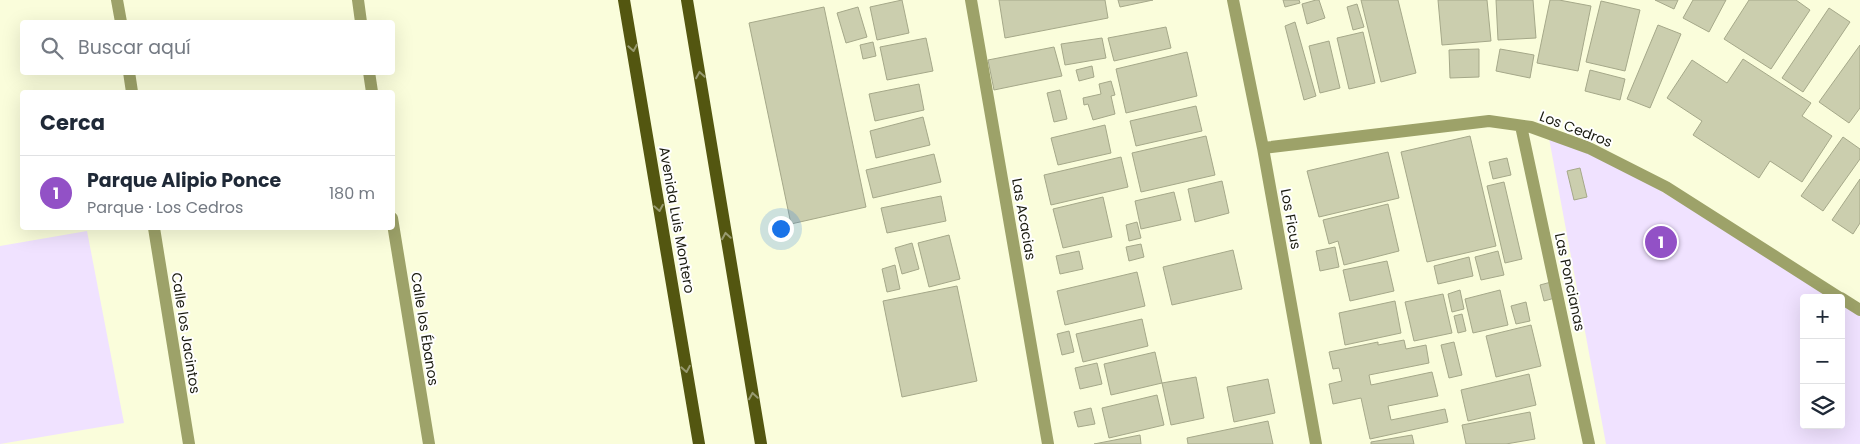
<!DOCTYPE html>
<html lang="es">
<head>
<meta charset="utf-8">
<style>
	body { margin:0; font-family:Poppins,sans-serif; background:#f6f6f7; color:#1f2937 }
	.controls { position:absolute; right:15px; bottom:15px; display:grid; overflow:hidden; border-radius:5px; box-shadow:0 5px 20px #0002 }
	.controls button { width:45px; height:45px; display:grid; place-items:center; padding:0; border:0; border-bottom:1px solid #e0e1e3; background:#fff; color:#1f2937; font:25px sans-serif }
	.you { position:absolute; left:780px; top:228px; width:18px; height:18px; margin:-12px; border:4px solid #fff; border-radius:50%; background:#1a73e8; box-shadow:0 0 0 8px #1a73e833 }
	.badge { display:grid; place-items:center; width:32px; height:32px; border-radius:50%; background:#9251c6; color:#fff; font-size:16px; font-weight:700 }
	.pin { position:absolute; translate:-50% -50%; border:2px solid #fff; box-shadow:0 1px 5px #0006 }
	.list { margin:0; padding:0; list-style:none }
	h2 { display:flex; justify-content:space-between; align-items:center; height:65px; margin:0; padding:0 20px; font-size:21px }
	h2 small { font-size:16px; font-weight:400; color:#747a83 }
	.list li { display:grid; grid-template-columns:32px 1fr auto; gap:15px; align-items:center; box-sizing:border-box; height:75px; padding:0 20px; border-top:1px solid #e0e1e3 }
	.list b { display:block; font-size:19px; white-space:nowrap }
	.list p { margin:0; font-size:16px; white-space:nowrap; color:#747a83 }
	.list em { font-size:16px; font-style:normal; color:#747a83 }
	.icon { flex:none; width:28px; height:28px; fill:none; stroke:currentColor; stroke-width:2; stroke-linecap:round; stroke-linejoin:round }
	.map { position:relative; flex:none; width:1860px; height:444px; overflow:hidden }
	.search { position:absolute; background:#fff; box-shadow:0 5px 20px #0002; left:20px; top:20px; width:375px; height:55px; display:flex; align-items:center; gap:12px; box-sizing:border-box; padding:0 18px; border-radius:5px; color:#747a83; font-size:19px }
	.panel { position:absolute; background:#fff; box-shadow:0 5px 20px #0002; left:20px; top:90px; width:375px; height:140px; border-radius:5px }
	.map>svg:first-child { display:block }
	.green { fill:#f0e2ff }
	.building { fill:#cbceae; stroke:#a5a889 }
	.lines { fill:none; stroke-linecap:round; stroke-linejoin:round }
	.minor { stroke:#9da269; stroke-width:12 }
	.primary { stroke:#535610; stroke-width:12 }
	.oneway { stroke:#989a70 }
	.labels { text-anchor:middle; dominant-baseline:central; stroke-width:4; stroke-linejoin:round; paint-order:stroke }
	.street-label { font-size:14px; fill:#1a1b0f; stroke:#fff }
</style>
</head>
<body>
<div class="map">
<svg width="1860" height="444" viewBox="0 0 1860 444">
	<rect width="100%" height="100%" fill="#fafddb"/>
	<path class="green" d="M1548 133 1589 148 1840 298H1804V425H1841V298L1860 310V444H1606Z
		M87 231 124 423 0 444V246Z"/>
	<path class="building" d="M902 0 909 33 877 40 870 7Z
		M999 0H1105L1108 18 1005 38Z
		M1118 0H1153L1120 7Z
		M1283 0H1299L1300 3 1285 7Z
		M1316 0H1319L1325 18 1307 24 1302 4Z
		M1361 0H1398L1416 73 1381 82Z
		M1438 0H1487L1491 41 1442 45Z
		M1496 0H1533L1536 38 1498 40Z
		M1550 0H1559L1591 6 1578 71 1537 63Z
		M1655 0H1678L1674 9Z
		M1693 0H1726L1709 32 1683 18Z
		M1749 0H1796L1810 10 1771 69 1724 39Z
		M1601 1 1640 10 1625 71 1586 62Z
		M1357 4 1364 27 1353 30 1347 7Z
		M824 7 866 207 791 224 749 23Z
		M858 7 867 37 846 43 837 13Z
		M1829 8 1850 22 1803 92 1782 78Z
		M1295 22 1316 96 1304 100 1285 26Z
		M1658 25 1681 34 1650 108 1627 99Z
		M1166 27 1171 48 1114 61 1108 38Z
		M1363 32 1375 83 1349 89 1337 38Z
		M926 38 933 71 887 80 880 47Z
		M1102 38 1106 58 1065 65 1061 44Z
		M1329 41 1340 88 1320 93 1309 46Z
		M873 42 876 56 863 59 860 45Z
		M1860 45V108L1849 123 1819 102Z
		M1054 47 1062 76 994 90 988 60Z
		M1479 49V77L1450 78 1449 50Z
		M1500 49 1534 55 1530 78 1496 71Z
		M1187 52 1197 96 1126 113 1116 69Z
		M1743 59 1811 103 1802 116 1832 136 1802 182 1770 161 1759 178 1693 135 1702 121 1667 98 1692 60 1727 83Z
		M1092 66 1094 77 1079 81 1076 70Z
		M1590 70 1625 79 1620 100 1585 91Z
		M1111 81 1115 95 1111 96 1115 114 1093 120 1088 104 1084 105 1083 98 1101 94 1099 84Z
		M919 84 924 110 875 121 869 94Z
		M1060 90 1067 119 1054 122 1047 93Z
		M1196 106 1202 131 1136 146 1130 121Z
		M923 117 930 145 876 158 870 131Z
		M1105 125 1111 153 1058 165 1051 138Z
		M1206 136 1215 175 1141 192 1132 153Z
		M1470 136 1496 246 1427 262 1401 152Z
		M1843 137 1860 149V159L1823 211 1801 196Z
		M1388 152 1399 198 1319 217 1307 171Z
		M934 154 941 182 873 198 866 170Z
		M1121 157 1128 187 1051 205 1044 175Z
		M1507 158 1511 175 1493 179 1489 162Z
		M1580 168 1587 197 1574 200 1567 171Z
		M1860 179V223L1853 234 1832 220Z
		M1222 181 1229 213 1195 222 1188 189Z
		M1504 182 1522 259 1505 263 1487 186Z
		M1174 192 1181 220 1141 229 1135 201Z
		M941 196 946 221 887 233 881 208Z
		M1103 197 1112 237 1063 248 1053 209Z
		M1388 204 1399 251 1344 265 1338 241 1329 244 1323 220Z
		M1137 222 1141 238 1129 241 1126 225Z
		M949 235 960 279 929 287 918 243Z
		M912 243 919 269 902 274 895 248Z
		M1141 244 1144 257 1129 261 1126 247Z
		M1335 247 1339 267 1320 271 1316 251Z
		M1233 250 1242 289 1172 305 1163 267Z
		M1079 251 1083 269 1060 274 1056 256Z
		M1498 251 1504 275 1481 280 1475 257Z
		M1469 257 1473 276 1438 284 1434 266Z
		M1387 261 1394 291 1350 301 1343 270Z
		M895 265 900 289 887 292 882 269Z
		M1137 272 1145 306 1065 325 1057 291Z
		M1551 282 1555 298 1544 301 1540 285Z
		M957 286 977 381 902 397 883 301Z
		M1460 290 1464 309 1452 312 1448 294Z
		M1500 290 1508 325 1473 333 1465 299Z
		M1443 294 1452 333 1414 341 1405 302Z
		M1395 301 1401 333 1345 345 1339 313Z
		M1526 302 1530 321 1516 324 1511 306Z
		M1462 314 1466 331 1458 333 1454 316Z
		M1142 319 1148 346 1083 362 1076 334Z
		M1531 325 1541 366 1496 377 1486 336Z
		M1069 331 1074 352 1062 355 1057 334Z
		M1404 340 1406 349 1426 345 1429 363 1369 375 1371 385 1432 372 1438 396 1388 406 1391 420 1445 409 1448 422 1370 439 1361 398 1333 404 1329 384 1342 381 1339 368 1333 369 1329 352 1378 342V345Z
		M1454 342 1462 375 1449 378 1441 345Z
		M1155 352 1162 383 1111 395 1104 364Z
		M1097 363 1102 384 1080 389 1075 368Z
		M1529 374 1536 405 1468 421 1461 390Z
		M1196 377 1204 418 1171 425 1162 383Z
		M1268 379 1275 413 1234 422 1227 387Z
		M1157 395 1164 425 1109 438 1102 408Z
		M1091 408 1095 424 1078 427 1074 412Z
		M1530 412 1535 439 1506 444H1466L1462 425Z
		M1268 421 1273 444H1188L1187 438Z
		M1140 435 1141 444H1094Z
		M1412 435 1414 444H1371V442Z"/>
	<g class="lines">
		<path class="minor" d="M117 0 121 22
			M358 0 361 22
			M971 0 1048 444
			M1233 0 1263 148 1316 444
			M129 72 132 92
			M369 72 372 92
			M1521 126 1589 444
			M1263 148 1489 121 1531 127 1589 148 1666 187 1840 298
			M392 218 429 444
			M154 228 189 444
			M1841 298 1860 310"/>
		<path class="primary" d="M624 0 699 444
			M687 0 761 444"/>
	</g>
	<defs><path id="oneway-chevron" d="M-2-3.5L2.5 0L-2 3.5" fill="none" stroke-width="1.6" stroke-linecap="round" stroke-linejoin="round" transform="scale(1.25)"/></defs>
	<g class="oneway">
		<use href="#oneway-chevron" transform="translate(633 48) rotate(80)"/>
		<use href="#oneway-chevron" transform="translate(700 75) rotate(-99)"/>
		<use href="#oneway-chevron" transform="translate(659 208) rotate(80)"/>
		<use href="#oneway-chevron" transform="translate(726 236) rotate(-99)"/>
		<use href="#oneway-chevron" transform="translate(686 369) rotate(80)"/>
		<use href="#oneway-chevron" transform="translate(753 396) rotate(-99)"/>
	</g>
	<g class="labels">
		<g class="street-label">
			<text transform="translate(1576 129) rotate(21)">Los Cedros</text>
			<text transform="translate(1024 219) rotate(80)">Las Acacias</text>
			<text transform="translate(1291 219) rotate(80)">Los Ficus</text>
			<text transform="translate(677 220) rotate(80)">Avenida Luis Montero</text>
			<text transform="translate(1570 282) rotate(78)">Las Poncianas</text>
			<text transform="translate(425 329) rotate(81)">Calle los Ébanos</text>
			<text transform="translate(186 333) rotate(81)">Calle los Jacintos</text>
		</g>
	</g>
</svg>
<div class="controls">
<button>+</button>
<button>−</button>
<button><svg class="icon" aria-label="layers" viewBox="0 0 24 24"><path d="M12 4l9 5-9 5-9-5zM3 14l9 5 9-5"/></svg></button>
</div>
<div class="you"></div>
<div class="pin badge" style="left:1661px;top:242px">1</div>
<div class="search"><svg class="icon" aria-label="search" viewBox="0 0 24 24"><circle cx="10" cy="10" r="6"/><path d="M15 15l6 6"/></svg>Buscar aquí</div>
<section class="panel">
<h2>Cerca<small></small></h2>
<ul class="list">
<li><span class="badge">1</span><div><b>Parque Alipio Ponce</b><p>Parque · Los Cedros</p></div><em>180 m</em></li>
</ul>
</section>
</div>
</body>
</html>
